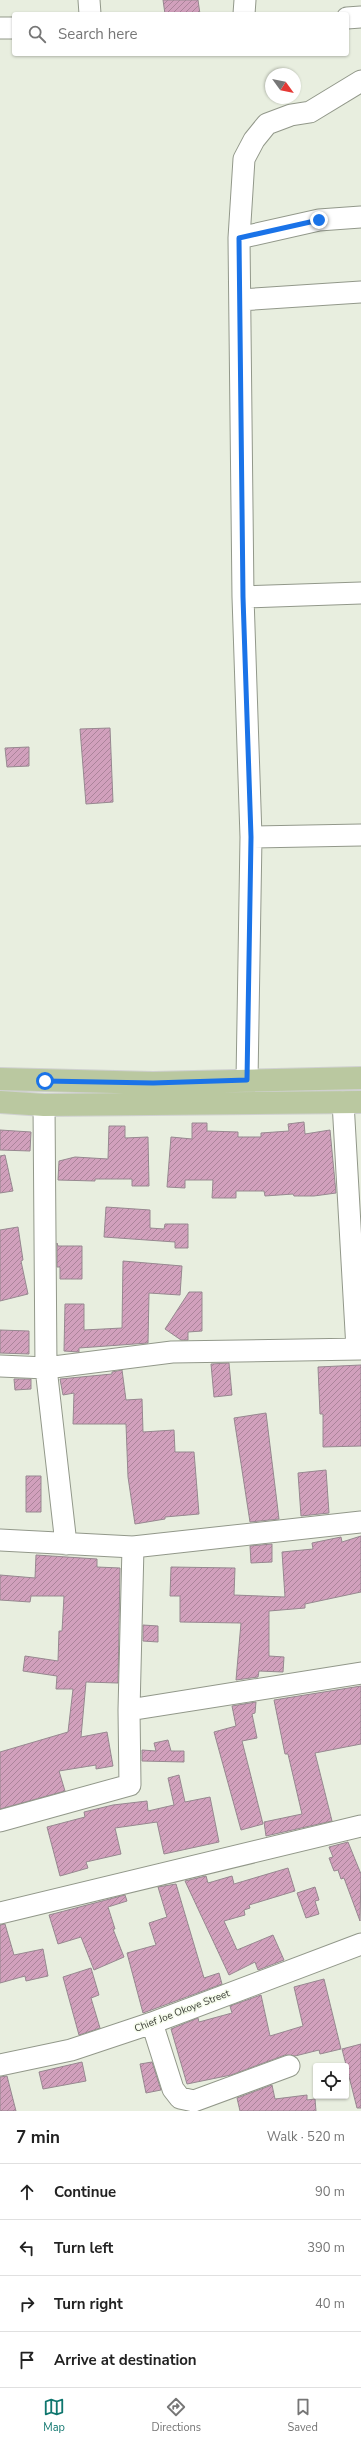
<!DOCTYPE html>
<html lang="en">
<head>
<meta charset="utf-8">
<style>
	body { margin:0; font-family:"Nunito Sans",sans-serif; background:#f2f2f2; color:#222 }
	.controls { position:absolute; right:12px; bottom:12px; display:grid; overflow:hidden; border-radius:4px; box-shadow:0 1px 3px #0004 }
	.controls button { width:36px; height:36px; display:grid; place-items:center; padding:0; border:0; border-bottom:1px solid #e0e0e0; background:#fff; color:#222; font:20px sans-serif }
	.compass { position:absolute; left:265px; top:68px; width:36px; height:36px; border-radius:50%; background:#fff; box-shadow:0 1px 3px #0004; rotate:123deg }
	.stop { position:absolute; width:12px; height:12px; margin:-9px; border:3px solid #1a73e8; border-radius:50%; background:#fff }
	.stop.end { background:#1a73e8; border-color:#fff; box-shadow:0 1px 4px #0008 }
	.list { margin:0; padding:0; list-style:none }
	h2 { display:flex; justify-content:space-between; align-items:center; height:52px; margin:0; padding:0 16px; font-size:17px }
	h2 small { font-size:13px; font-weight:400; color:#767676 }
	.list li { display:grid; grid-template-columns:26px 1fr auto; gap:12px; align-items:center; box-sizing:border-box; height:56px; padding:0 16px; border-top:1px solid #e0e0e0 }
	.list b { display:block; font-size:15px; white-space:nowrap }
	.list em { font-size:13px; font-style:normal; color:#767676 }
	.icon { flex:none; width:22px; height:22px; fill:none; stroke:currentColor; stroke-width:2; stroke-linecap:round; stroke-linejoin:round }
	.map { position:relative; flex:none; width:361px; height:2111px; overflow:hidden }
	.search { position:absolute; background:#fff; box-shadow:0 1px 3px #0004; left:12px; right:12px; top:12px; height:44px; display:flex; align-items:center; gap:10px; box-sizing:border-box; padding:0 14px; border-radius:4px; color:#767676; font-size:15px }
	.sheet { height:276px; background:#fff }
	nav { display:flex; justify-content:space-around; align-items:center; box-sizing:border-box; height:56px; border-top:1px solid #e0e0e0; background:#fff; font-size:11px; color:#767676 }
	nav a { display:grid; justify-items:center; gap:2px }
	nav .on { color:#0f766e }
	.map>svg:first-child { display:block }
	.building { fill:url(#building-hatch); stroke:#978890 }
	.lines { fill:none; stroke-linecap:round; stroke-linejoin:round }
	.minor-casing { stroke:#92988a; stroke-width:23 }
	.major-casing { stroke:#cfd0cf; stroke-width:24 }
	.minor { stroke:#fff; stroke-width:21 }
	.major { stroke:#bac8a0; stroke-width:22 }
	.route { stroke:#1a73e8; stroke-width:5 }
	.labels { text-anchor:middle; dominant-baseline:central; stroke-width:3; stroke-linejoin:round; paint-order:stroke }
	.street-label { font-size:10px; fill:#383b35; stroke:#f6fcec }
</style>
</head>
<body>
<div class="map">
<svg width="361" height="2111" viewBox="0 0 361 2111">
	<defs>
		<pattern id="building-hatch" width="6" height="6" patternUnits="userSpaceOnUse"><rect width="6" height="6" fill="#d1a0bc"/><path d="M-1 1l2-2M0 6l6-6M5 7l2-2" fill="none" stroke="#ab849a"/></pattern>
	</defs>
	<rect width="100%" height="100%" fill="#e8eedf"/>
	<path class="building" d="M163 0H198L200 14H165Z
		M110 728 113 802 86 804 80 729Z
		M29 747V766L7 767 5 748Z
		M304 1122 305 1134 330 1130 336 1193 314 1196H294L293 1194 265 1196 264 1191H236V1198H212L213 1180H185V1188L167 1187 171 1137 192 1139V1123H207V1131L238 1132V1137H261V1133L289 1131 288 1124Z
		M109 1126H125V1138L148 1137 149 1186H132V1179H95V1181L58 1180 59 1161 75 1157 108 1159Z
		M0 1130 31 1132 30 1151 0 1150Z
		M5 1155 13 1191 0 1193V1156Z
		M106 1207 150 1210V1228L164 1229 165 1224H188V1248H175V1242L104 1237Z
		M18 1227 23 1260 21 1261 28 1294 0 1301V1230Z
		M57 1243 58 1246H82V1279H60V1267H57Z
		M123 1261 182 1266 180 1295 149 1293 148 1343 79 1348V1352L64 1351 65 1304H84V1330L122 1328Z
		M189 1292H202V1331L188 1332V1340H181L165 1329Z
		M0 1330 29 1331V1354L0 1353Z
		M229 1363 232 1395 214 1397 211 1364Z
		M361 1365V1446L323 1447V1414H320L318 1367Z
		M122 1370 126 1400 142 1399 143 1432 174 1430 175 1452H194L199 1514 165 1517V1519L135 1524 128 1477 126 1424H73L74 1393 63 1395 60 1379 112 1374V1372Z
		M14 1379H31V1389L15 1390Z
		M266 1413 279 1519 250 1522 234 1418Z
		M326 1470 329 1513 301 1516 298 1473Z
		M26 1476H41V1512H26Z
		M361 1536V1592L305 1604V1608L269 1611V1656L284 1657 283 1672 259 1671 258 1677 236 1680 241 1623 180 1622V1596H170L171 1567 235 1568 234 1595 285 1597 282 1552 313 1549 312 1543 341 1537 342 1542Z
		M272 1544V1562L251 1563 250 1546Z
		M36 1555 97 1559V1567L120 1568 118 1683 86 1682 81 1737 107 1732 113 1766 96 1769V1765L59 1771 65 1791 0 1809V1752L68 1732 73 1689H56L57 1676 23 1671 25 1656 58 1661 59 1631H62L64 1596H31L30 1602 0 1600V1575L35 1578Z
		M143 1625 158 1626V1642L143 1641Z
		M361 1686V1744L315 1753 332 1821 266 1836 264 1822 302 1814 288 1754H285L274 1700Z
		M256 1702 255 1713 252 1714 257 1738 242 1741 263 1824 241 1830 214 1732 236 1726 232 1706Z
		M168 1740 171 1751H184V1762L142 1761V1750L156 1751 154 1743Z
		M179 1775 185 1802 210 1797 219 1842 164 1854 157 1822 115 1828 121 1854 86 1862 88 1868 60 1876 47 1827 85 1817 84 1812 113 1805 147 1801 148 1811 174 1805 168 1778Z
		M348 1842 361 1874 360 1921 344 1878 341 1879 338 1870 334 1871 329 1858 333 1857 329 1847Z
		M288 1868 295 1891 249 1905 250 1908 244 1910 245 1915 224 1921 237 1950 273 1935 284 1960 258 1970 255 1962 229 1975 185 1881 206 1876 208 1883 232 1876 234 1884Z
		M176 1884 204 1978 219 1973 222 1984 143 2013 127 1953 156 1945 149 1923 167 1917 158 1887Z
		M315 1887 319 1900 315 1901 319 1914 306 1918 297 1893Z
		M125 1895 127 1901 108 1907 115 1929H113L124 1957 94 1970 81 1937 58 1944 49 1915Z
		M5 1924 14 1955 43 1949 48 1976 26 1981 25 1976 0 1983V1925Z
		M91 1968 99 1995 91 1998 100 2028 79 2035 63 1977Z
		M324 1979 341 2049 320 2054 319 2050 295 2056 285 2055 231 2075 187 2084 171 2029 198 2018 199 2022 232 2013 230 2006 261 1995 270 2036 303 2026 294 1987Z
		M361 2044V2108H357L342 2049Z
		M82 2062 86 2081 43 2089 39 2072Z
		M152 2062 161 2090 146 2093 140 2064Z
		M7 2076 16 2111H0V2077Z
		M272 2085 275 2099 307 2095V2100L315 2099 316 2111H240L237 2098Z"/>
	<g class="lines">
		<defs>
			<path id="minor" d="M89 0 90 14
				M244 14 245 0
				M347 18 361 17
				M0 28H14
				M239 238 319 220 361 217
				M240 300 361 292
				M243 597 361 593
				M251 837 361 835
				M247 1080 251 837 243 597 239 238 244 159 254 140 267 124 291 115 310 112 361 81
				M343 1102 357 1349
				M44 1105 46 1368 66 1544
				M0 1366 46 1368 172 1352 361 1349
				M0 1540 133 1547 361 1522
				M129 1710 361 1673
				M0 1821 130 1785 129 1710 133 1547
				M0 1913 361 1826
				M152 2023 173 2089 180 2098 194 2101 289 2066
				M0 2065 71 2050 152 2023 361 1944"/>
			<path id="major" d="M0 1079 153 1083 361 1078
				M0 1102 44 1105 361 1102"/>
		</defs>
		<use href="#minor" class="minor-casing"/>
		<use href="#major" class="major-casing"/>
		<use href="#minor" class="minor"/>
		<use href="#major" class="major"/>
	</g>
	<g class="lines">
		<path class="route" d="M45 1081 153 1083 247 1080 251 837 243 597 239 238 319 220"/>
	</g>
	<g class="labels">
		<g class="street-label">
			<text transform="translate(182 2011) rotate(-21)">Chief Joe Okoye Street</text>
		</g>
	</g>
</svg>
<div class="controls">
<button><svg class="icon" aria-label="locate" viewBox="0 0 24 24"><circle cx="12" cy="12" r="6"/><path d="M12 2v4M12 18v4M2 12h4M18 12h4"/></svg></button>
</div>
<svg class="compass" viewBox="-18 -18 36 36"><path d="M0-13l5 13h-10z" fill="#e53935"/><path d="M0 13l5-13h-10z" fill="#767676"/></svg>
<div class="stop" style="left:45px;top:1081px"></div>
<div class="stop end" style="left:319px;top:220px"></div>
<div class="search"><svg class="icon" aria-label="search" viewBox="0 0 24 24"><circle cx="10" cy="10" r="6"/><path d="M15 15l6 6"/></svg>Search here</div>
</div>
<section class="sheet">
<h2>7 min<small>Walk · 520 m</small></h2>
<ul class="list">
<li><svg class="icon" aria-label="ahead" viewBox="0 0 24 24"><path d="M12 20V5M6 11l6-6 6 6"/></svg><div><b>Continue</b></div><em>90 m</em></li>
<li><svg class="icon" aria-label="left" viewBox="0 0 24 24"><path d="M17 20v-9H6M10 6l-5 5 5 5"/></svg><div><b>Turn left</b></div><em>390 m</em></li>
<li><svg class="icon" aria-label="right" viewBox="0 0 24 24"><path d="M7 20v-9h11M14 6l5 5-5 5"/></svg><div><b>Turn right</b></div><em>40 m</em></li>
<li><svg class="icon" aria-label="arrive" viewBox="0 0 24 24"><path d="M6 21V4h12l-3 4 3 4H6"/></svg><div><b>Arrive at destination</b></div></li>
</ul>
</section>
<nav>
<a class="on"><svg class="icon" aria-label="map" viewBox="0 0 24 24"><path d="M3 6l6-2 6 2 6-2v14l-6 2-6-2-6 2zM9 4v14M15 6v14"/></svg>Map</a>
<a><svg class="icon" aria-label="directions" viewBox="0 0 24 24"><path d="M12 3l9 9-9 9-9-9zM9 14v-3h6M13 9l2 2-2 2"/></svg>Directions</a>
<a><svg class="icon" aria-label="saved" viewBox="0 0 24 24"><path d="M7 4h10v16l-5-4-5 4z"/></svg>Saved</a>
</nav>
</body>
</html>
